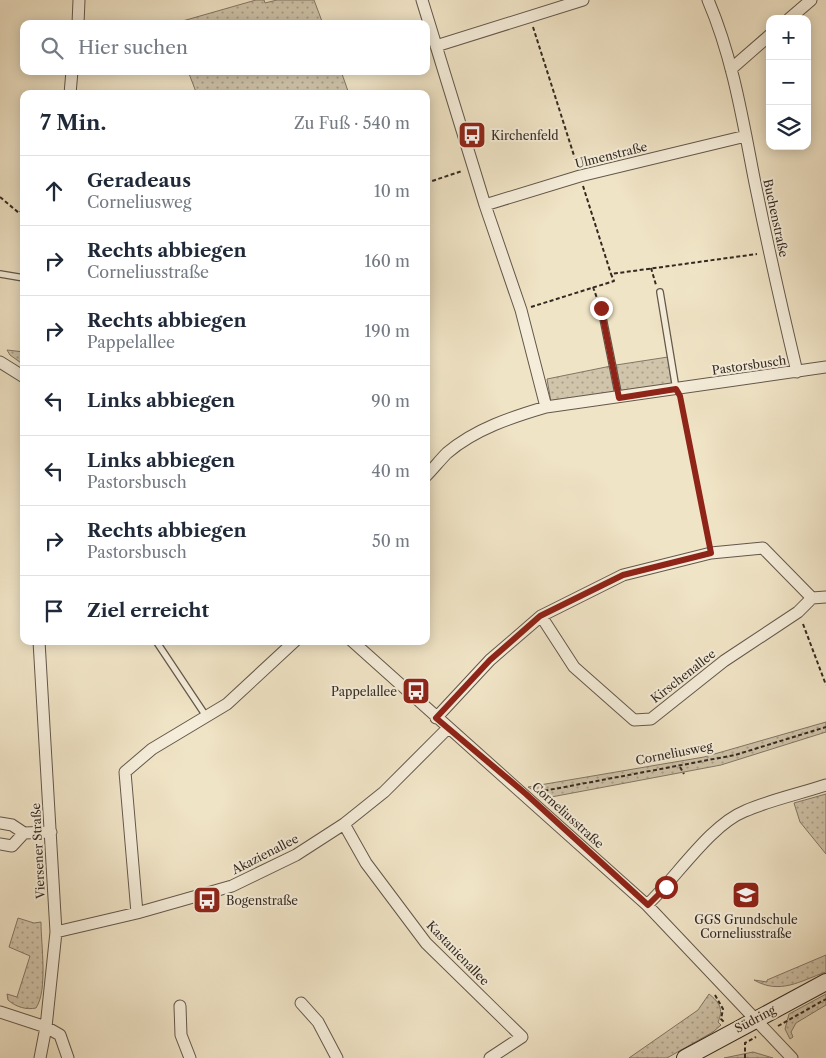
<!DOCTYPE html>
<html lang="de">
<head>
<meta charset="utf-8">
<style>
	body { margin:0; font-family:"Libre Caslon Text",serif; background:#f6f6f7; color:#1f2937 }
	.controls { position:absolute; right:15px; top:15px; display:grid; overflow:hidden; border-radius:10px; box-shadow:0 2px 12px #0003 }
	.controls button { width:45px; height:45px; display:grid; place-items:center; padding:0; border:0; border-bottom:1px solid #e0e1e3; background:#fff; color:#1f2937; font:25px sans-serif }
	.stop { position:absolute; width:15px; height:15px; margin:-11px; border:4px solid #8f2418; border-radius:50%; background:#fff }
	.stop.end { background:#8f2418; border-color:#fff; box-shadow:0 1px 5px #0008 }
	.list { margin:0; padding:0; list-style:none }
	h2 { display:flex; justify-content:space-between; align-items:center; height:65px; margin:0; padding:0 20px; font-size:21px }
	h2 small { font-size:16px; font-weight:400; color:#747a83 }
	.list li { display:grid; grid-template-columns:32px 1fr auto; gap:15px; align-items:center; box-sizing:border-box; height:70px; padding:0 20px; border-top:1px solid #e0e1e3 }
	.list b { display:block; font-size:19px; white-space:nowrap }
	.list p { margin:0; font-size:16px; white-space:nowrap; color:#747a83 }
	.list em { font-size:16px; font-style:normal; color:#747a83 }
	.icon { flex:none; width:28px; height:28px; fill:none; stroke:currentColor; stroke-width:2; stroke-linecap:round; stroke-linejoin:round }
	.map { position:relative; flex:none; width:826px; height:1058px; overflow:hidden }
	.search { position:absolute; background:#fff; box-shadow:0 2px 12px #0003; left:20px; top:20px; width:410px; height:55px; display:flex; align-items:center; gap:12px; box-sizing:border-box; padding:0 18px; border-radius:10px; color:#747a83; font-size:19px }
	.panel { position:absolute; background:#fff; box-shadow:0 2px 12px #0003; left:20px; top:90px; width:410px; height:555px; border-radius:10px }
	.map>svg:first-child { display:block }
	.grass { fill:url(#grass-dots); stroke:#827766 }
	.lines { fill:none; stroke-linecap:round; stroke-linejoin:round }
	.service-casing { stroke:#63584b; stroke-width:8 }
	.minor-casing { stroke:#63584b; stroke-width:13 }
	.secondary-casing { stroke:#342a22; stroke-width:18 }
	.path { stroke:#342a22; stroke-width:2; stroke-dasharray:4 2.5; stroke-linecap:butt }
	.service { stroke:#f5edda; stroke-width:5.5 }
	.minor { stroke:#f5edda; stroke-width:11 }
	.secondary { stroke:#f5edda; stroke-width:16 }
	.route { stroke:#8f2418; stroke-width:6 }
	.labels { text-anchor:middle; dominant-baseline:central; stroke-width:4; stroke-linejoin:round; paint-order:stroke }
	.poi-label { font-size:12px; fill:#342a22; stroke:#f5edda; text-anchor:start }
	.street-label { font-size:12px; fill:#342a22; stroke:#f5edda }
</style>
</head>
<body>
<div class="map">
<svg width="826" height="1058" viewBox="0 0 826 1058">
	<defs>
		<pattern id="grass-dots" width="8" height="8" patternUnits="userSpaceOnUse" patternTransform="scale(1.25)"><rect width="8" height="8" fill="#d0c4aa"/><path d="M2 2h.1M6 6h.1" fill="none" stroke="#aa9f8a" stroke-width="1.8" stroke-linecap="round"/></pattern>
	</defs>
	<rect width="100%" height="100%" fill="#f0e4c6"/>
	<filter id="stains"><feTurbulence type="fractalNoise" baseFrequency=".004" numOctaves="4"/><feColorMatrix values="0 0 0 0 .2 0 0 0 0 .09 0 0 0 0 .02 0 0 0 .5 -.17"/></filter>
	<radialGradient id="worn" r=".72"><stop offset=".6" stop-color="#630" stop-opacity="0"/><stop offset="1" stop-color="#630" stop-opacity=".3"/></radialGradient>
	<path class="grass" d="M256 0H264L265 3 277 0H314L323 24H172Z
		M188 71H341L349 94H192L196 92Z
		M7 350 24 352V365L10 355Z
		M668 357 672 387 621 393 616 365Z
		M611 366 615 394 551 402 547 379Z
		M826 722V732L721 765 546 798 528 787 704 757Z
		M826 794V854L800 822 794 803Z
		M18 918 34 923 41 922C41 945 48 990 36 1008 26 1010 16 1007 8 1000L7 994 17 997 30 956 9 947Z
		M826 955V972C800 981 780 995 754 980L767 982V980Z
		M709 994C719 1002 724 1009 718 1022L721 1025 713 1032 667 1058H629L698 1010Z
		M826 994V1005L796 1023 791 1032 793 1037 790 1039 785 1029 789 1014Z
		M753 1052 773 1058H724Z"/>
	<g class="lines">
		<defs>
			<path id="service" d="M0 274 24 278
				M660 292 676 389
				M601 308 619 398
				M156 641 206 716"/>
			<path id="minor" d="M422 0 485 205 521 310 546 407
				M708 0C733 58 743 122 755 183 768 247 782 309 797 372
				M789 19 811 0
				M78 24 79 0
				M436 46 583 0
				M731 69 770 35
				M70 94 72 71
				M485 205 580 176 746 136
				M0 362 24 377
				M426 476C433 469 440 460 447 453 475 429 512 417 546 407L826 367
				M541 616 574 667 634 720 651 719 724 661 798 612 812 598
				M39 641 56 932 46 1027 40 1058
				M352 641 647 905 792 1058
				M436 718 490 660 541 616 623 575 711 553 763 548 812 598 826 597
				M0 823 12 825 24 833 51 832
				M344 824 366 863 426 943 522 1037 490 1058
				M0 844 12 846 24 833
				M647 905C676 878 710 825 745 811 770 800 799 794 826 785
				M137 913 125 772 152 749 227 704 295 641
				M56 932 137 913 232 886 296 855 344 824 384 792 448 728
				M301 1003 318 1022 337 1058
				M180 1006 181 1035 190 1058
				M0 1012 46 1027 60 1035 68 1058"/>
			<path id="secondary" d="M685 1058 826 982"/>
		</defs>
		<use href="#service" class="service-casing"/>
		<use href="#minor" class="minor-casing"/>
		<use href="#secondary" class="secondary-casing"/>
		<path class="path" d="M533 27 577 165
			M287 94 291 93
			M426 183 462 171
			M583 186 611 274
			M0 197 19 213 24 209
			M651 268 656 285
			M593 287 598 301
			M531 307 614 281 611 274 757 254
			M681 399 708 541
			M803 624 826 685
			M680 767 684 774
			M538 792 735 755 826 727
			M715 995 723 1009 721 1019 724 1022
			M778 1026 826 999
			M745 1058V1043L756 1037"/>
		<use href="#service" class="service"/>
		<use href="#minor" class="minor"/>
		<use href="#secondary" class="secondary"/>
	</g>
	<g class="lines">
		<path class="route" d="M601 308 619 398 676 389 680 396 711 553 623 575 540 616 490 660 436 718 526 794 648 905 666 887"/>
	</g>
	<defs>
		<symbol id="bus-square" viewBox="-11 -11 22 22"><rect x="-9" y="-9" width="18" height="18" rx="4" fill="#8f2418" stroke="#f5edda"/><path d="M-5-6H5V4H4V6H2V4H-2V6H-4V4H-5ZM-3.5-4V0h7V-4ZM-3.5 1.2v1.5H-2V1.2ZM2 1.2v1.5H3.5V1.2Z" fill="#fff"/></symbol>
		<symbol id="school-square" viewBox="-11 -11 22 22"><rect x="-9" y="-9" width="18" height="18" rx="4" fill="#8f2418" stroke="#f5edda"/><path d="M0-5L7-2L0 1L-7-2ZM-4 1L0 2.5L4 1V4Q0 6-4 4Z" fill="#fff"/></symbol>
	</defs>
	<g fill-rule="evenodd">
		<use href="#bus-square" x="456" y="119" width="32" height="32"/>
		<use href="#bus-square" x="400" y="675" width="32" height="32"/>
		<use href="#school-square" x="730" y="879" width="32" height="32"/>
		<use href="#bus-square" x="191" y="884" width="32" height="32"/>
	</g>
	<g class="labels">
		<g class="poi-label">
			<text x="491" y="135">Kirchenfeld</text>
			<text x="397" y="691" text-anchor="end">Pappelallee</text>
			<text x="226" y="900">Bogenstraße</text>
			<text x="746" y="919" text-anchor="middle">GGS Grundschule<tspan x="746" dy="14">Corneliusstraße</tspan></text>
		</g>
		<g class="street-label">
			<text transform="translate(611 155) rotate(-14)">Ulmenstraße</text>
			<text transform="translate(776 218) rotate(78)">Buchenstraße</text>
			<text transform="translate(749 365) rotate(-8)">Pastorsbusch</text>
			<text transform="translate(683 676) rotate(-38)">Kirschenallee</text>
			<text transform="translate(674 753) rotate(-11)">Corneliusweg</text>
			<text transform="translate(568 815) rotate(42)">Corneliusstraße</text>
			<text transform="translate(38 851) rotate(-93)">Viersener Straße</text>
			<text transform="translate(265 854) rotate(-27)">Akazienallee</text>
			<text transform="translate(458 953) rotate(46)">Kastanienallee</text>
			<text transform="translate(755 1019) rotate(-28)">Südring</text>
		</g>
	</g>
	<rect width="100%" height="100%" filter="url(#stains)"/>
	<rect width="100%" height="100%" fill="url(#worn)"/>
</svg>
<div class="controls">
<button>+</button>
<button>−</button>
<button><svg class="icon" aria-label="layers" viewBox="0 0 24 24"><path d="M12 4l9 5-9 5-9-5zM3 14l9 5 9-5"/></svg></button>
</div>
<div class="stop" style="left:666px;top:887px"></div>
<div class="stop end" style="left:601px;top:308px"></div>
<div class="search"><svg class="icon" aria-label="search" viewBox="0 0 24 24"><circle cx="10" cy="10" r="6"/><path d="M15 15l6 6"/></svg>Hier suchen</div>
<section class="panel">
<h2>7 Min.<small>Zu Fuß · 540 m</small></h2>
<ul class="list">
<li><svg class="icon" aria-label="ahead" viewBox="0 0 24 24"><path d="M12 20V5M6 11l6-6 6 6"/></svg><div><b>Geradeaus</b><p>Corneliusweg</p></div><em>10 m</em></li>
<li><svg class="icon" aria-label="right" viewBox="0 0 24 24"><path d="M7 20v-9h11M14 6l5 5-5 5"/></svg><div><b>Rechts abbiegen</b><p>Corneliusstraße</p></div><em>160 m</em></li>
<li><svg class="icon" aria-label="right" viewBox="0 0 24 24"><path d="M7 20v-9h11M14 6l5 5-5 5"/></svg><div><b>Rechts abbiegen</b><p>Pappelallee</p></div><em>190 m</em></li>
<li><svg class="icon" aria-label="left" viewBox="0 0 24 24"><path d="M17 20v-9H6M10 6l-5 5 5 5"/></svg><div><b>Links abbiegen</b></div><em>90 m</em></li>
<li><svg class="icon" aria-label="left" viewBox="0 0 24 24"><path d="M17 20v-9H6M10 6l-5 5 5 5"/></svg><div><b>Links abbiegen</b><p>Pastorsbusch</p></div><em>40 m</em></li>
<li><svg class="icon" aria-label="right" viewBox="0 0 24 24"><path d="M7 20v-9h11M14 6l5 5-5 5"/></svg><div><b>Rechts abbiegen</b><p>Pastorsbusch</p></div><em>50 m</em></li>
<li><svg class="icon" aria-label="arrive" viewBox="0 0 24 24"><path d="M6 21V4h12l-3 4 3 4H6"/></svg><div><b>Ziel erreicht</b></div></li>
</ul>
</section>
</div>
</body>
</html>
